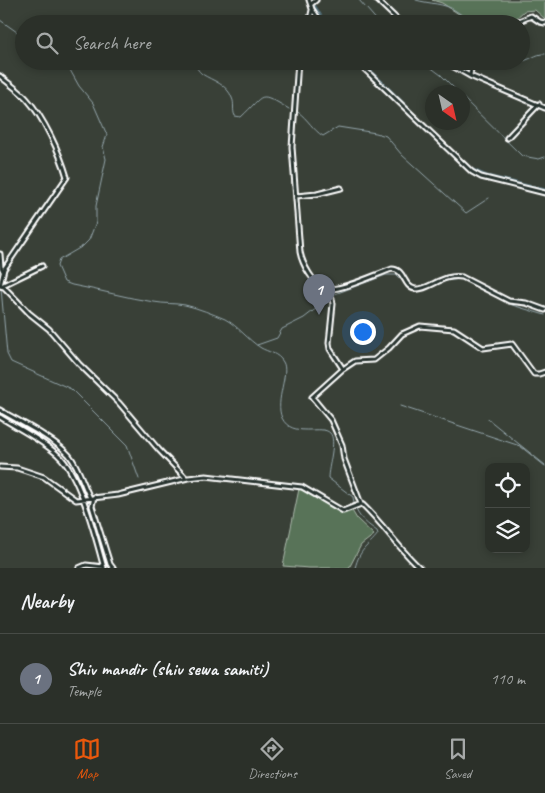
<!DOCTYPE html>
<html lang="en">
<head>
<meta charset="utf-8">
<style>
	body { margin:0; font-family:Caveat,sans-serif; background:#333831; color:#f1f3f6 }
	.controls { position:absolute; right:15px; bottom:15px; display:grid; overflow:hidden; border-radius:10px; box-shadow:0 2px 8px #0003 }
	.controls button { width:45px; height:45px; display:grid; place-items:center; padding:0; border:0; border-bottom:1px solid #474b46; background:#2b3029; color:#f1f3f6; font:25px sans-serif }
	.compass { position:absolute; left:425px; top:85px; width:45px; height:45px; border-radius:50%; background:#2b3029; box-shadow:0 2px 8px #0003; rotate:146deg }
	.you { position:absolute; left:362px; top:331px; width:18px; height:18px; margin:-12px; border:4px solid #fff; border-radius:50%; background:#1a73e8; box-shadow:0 0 0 8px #1a73e833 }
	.badge { display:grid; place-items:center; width:32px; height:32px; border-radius:50%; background:#ea580c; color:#fff; font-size:16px; font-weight:700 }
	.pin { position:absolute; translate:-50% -41px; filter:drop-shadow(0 1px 2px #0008) }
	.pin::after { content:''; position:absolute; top:26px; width:18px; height:15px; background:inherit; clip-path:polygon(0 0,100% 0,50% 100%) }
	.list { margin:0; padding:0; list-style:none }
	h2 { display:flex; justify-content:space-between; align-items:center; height:65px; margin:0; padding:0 20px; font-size:21px }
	h2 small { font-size:16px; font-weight:400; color:#a6a9a8 }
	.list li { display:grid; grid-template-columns:32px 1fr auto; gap:15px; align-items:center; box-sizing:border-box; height:90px; padding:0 20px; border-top:1px solid #474b46 }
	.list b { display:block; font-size:19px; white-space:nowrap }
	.list p { margin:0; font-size:16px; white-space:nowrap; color:#a6a9a8 }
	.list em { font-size:16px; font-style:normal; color:#a6a9a8 }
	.icon { flex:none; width:28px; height:28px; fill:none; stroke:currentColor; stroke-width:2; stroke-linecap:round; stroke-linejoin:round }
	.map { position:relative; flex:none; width:545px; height:568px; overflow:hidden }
	.search { position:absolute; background:#2b3029; box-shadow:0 2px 8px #0003; left:15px; right:15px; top:15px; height:55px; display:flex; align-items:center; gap:12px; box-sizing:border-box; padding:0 18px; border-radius:28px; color:#a6a9a8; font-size:19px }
	.sheet { height:155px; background:#2b3029 }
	nav { display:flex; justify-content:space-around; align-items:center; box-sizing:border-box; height:70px; border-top:1px solid #474b46; background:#2b3029; font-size:14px; color:#a6a9a8 }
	nav a { display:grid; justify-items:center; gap:2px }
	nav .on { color:#ea580c }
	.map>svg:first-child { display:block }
	.green { fill:#587359; stroke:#acb9ac }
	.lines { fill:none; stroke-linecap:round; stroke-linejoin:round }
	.stream { stroke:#95a6ac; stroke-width:1 }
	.canal { stroke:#4e6b75; stroke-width:3 }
	.minor-casing { stroke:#fff; stroke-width:7 }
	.minor { stroke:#26332d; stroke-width:3 }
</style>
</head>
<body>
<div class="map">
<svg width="545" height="568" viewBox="0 0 545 568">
	<rect width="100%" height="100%" fill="#394037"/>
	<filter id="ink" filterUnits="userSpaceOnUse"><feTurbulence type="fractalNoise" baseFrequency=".02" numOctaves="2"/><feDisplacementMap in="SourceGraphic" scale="10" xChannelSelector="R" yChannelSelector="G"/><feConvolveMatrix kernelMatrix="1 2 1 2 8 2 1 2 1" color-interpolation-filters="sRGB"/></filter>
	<g filter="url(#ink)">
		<path class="green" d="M432 0H545V19L535 10 524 11 512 22 493 16 482 24H474L442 3Z
			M299 489 308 492 340 511 345 512 351 509 357 519 374 535 361 545 349 568H309L283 566Z"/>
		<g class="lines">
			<path class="stream" d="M359 0 380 24
				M416 0C429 4 445 3 456 11 463 15 466 20 473 24
				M0 20 24 37
				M65 61 79 86 93 103 107 135 103 147 106 159 96 206V222L89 240 83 246 59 260 57 266 64 282 72 285C100 290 127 298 154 302 164 304 175 303 185 305 198 308 213 314 225 319 238 326 248 340 261 348 268 352 278 353 283 362 290 373 274 401 282 418 292 439 322 424 330 433 337 440 328 467 328 478L353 497C355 515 363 521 377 531L378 534C367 548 360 548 355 568
				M193 61C195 65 198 71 202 74 213 81 227 84 232 98 235 104 232 110 235 116L241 117C266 94 257 90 289 109
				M422 61 441 75 458 92
				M520 61C531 61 535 53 545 54
				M462 97 522 156 539 159 545 157
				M298 112C308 119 313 130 323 136L338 127 376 133 386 136 402 155 466 213 489 198
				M1 288 7 354 11 362 71 389 127 445 139 479
				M426 289 445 281 462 279 512 305 545 315
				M257 345 277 338 282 329 304 318 335 294 386 275H396L408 286
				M400 406 520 446 545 466
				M0 414 26 431
				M488 419 545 465
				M46 444C86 469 95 525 107 568"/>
			<path class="canal" d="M311 0 326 24
				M361 61 422 122
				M469 168 487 176 545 190"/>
			<defs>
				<path id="minor" d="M309 0 312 9 322 24
					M377 0 402 24
					M311 4 316 0
					M309 24 312 10
					M512 24 531 16 540 22 545 23
					M298 61 292 147 300 252C302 263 314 287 327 289 341 291 377 274 392 269 405 269 403 287 415 289 428 291 443 273 462 277L509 301 526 303 545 310
					M356 61 472 172 481 177 545 193
					M443 61 470 76 545 108
					M0 76C9 84 19 90 27 99 44 118 60 153 67 177L4 269 0 286
					M470 76 472 61
					M507 138 539 104
					M296 196 317 194 341 188
					M0 254 1 267 3 271
					M0 286 4 287 29 313 49 329 79 364 119 403 159 450 186 478
					M1 286 42 266
					M322 288 332 299 333 304 329 343 330 349 343 369 312 397 331 420 342 445 344 459 361 504
					M343 369 355 361 374 360 389 348 402 334 420 326 454 329 483 348 512 344 534 374H539L545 372
					M0 410C20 422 55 439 69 455 79 467 83 484 90 498
					M0 417C19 429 42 440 58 455 80 474 96 539 104 568
					M0 467 17 468 44 477 76 500 118 495 188 478 206 476 302 487 343 511 361 504 363 505C384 525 399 549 420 568
					M94 497 92 506 110 564 113 568
					M79 568 86 565 104 567"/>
			</defs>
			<use href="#minor" class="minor-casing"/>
			<use href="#minor" class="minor"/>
		</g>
	</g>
</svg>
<div class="controls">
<button><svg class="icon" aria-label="locate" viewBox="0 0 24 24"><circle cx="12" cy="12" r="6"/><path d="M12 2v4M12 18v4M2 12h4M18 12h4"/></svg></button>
<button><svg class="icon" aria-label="layers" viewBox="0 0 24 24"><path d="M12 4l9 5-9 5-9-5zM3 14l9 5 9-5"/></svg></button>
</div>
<svg class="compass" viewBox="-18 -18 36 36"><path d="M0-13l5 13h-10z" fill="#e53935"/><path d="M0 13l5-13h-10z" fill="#a6a9a8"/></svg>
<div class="you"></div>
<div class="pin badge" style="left:319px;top:315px;background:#6b7280">1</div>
<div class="search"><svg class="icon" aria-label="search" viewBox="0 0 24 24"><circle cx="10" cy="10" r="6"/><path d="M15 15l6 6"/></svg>Search here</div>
</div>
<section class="sheet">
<h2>Nearby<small></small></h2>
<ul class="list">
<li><span class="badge" style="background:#6b7280">1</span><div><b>Shiv mandir (shiv sewa samiti)</b><p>Temple</p></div><em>110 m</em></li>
</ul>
</section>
<nav>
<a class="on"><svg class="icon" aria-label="map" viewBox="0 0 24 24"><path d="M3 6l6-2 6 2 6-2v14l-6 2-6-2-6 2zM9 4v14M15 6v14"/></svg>Map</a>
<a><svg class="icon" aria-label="directions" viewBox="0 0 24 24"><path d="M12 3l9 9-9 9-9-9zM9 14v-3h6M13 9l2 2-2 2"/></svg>Directions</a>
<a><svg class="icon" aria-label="saved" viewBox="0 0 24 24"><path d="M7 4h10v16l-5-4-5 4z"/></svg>Saved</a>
</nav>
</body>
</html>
